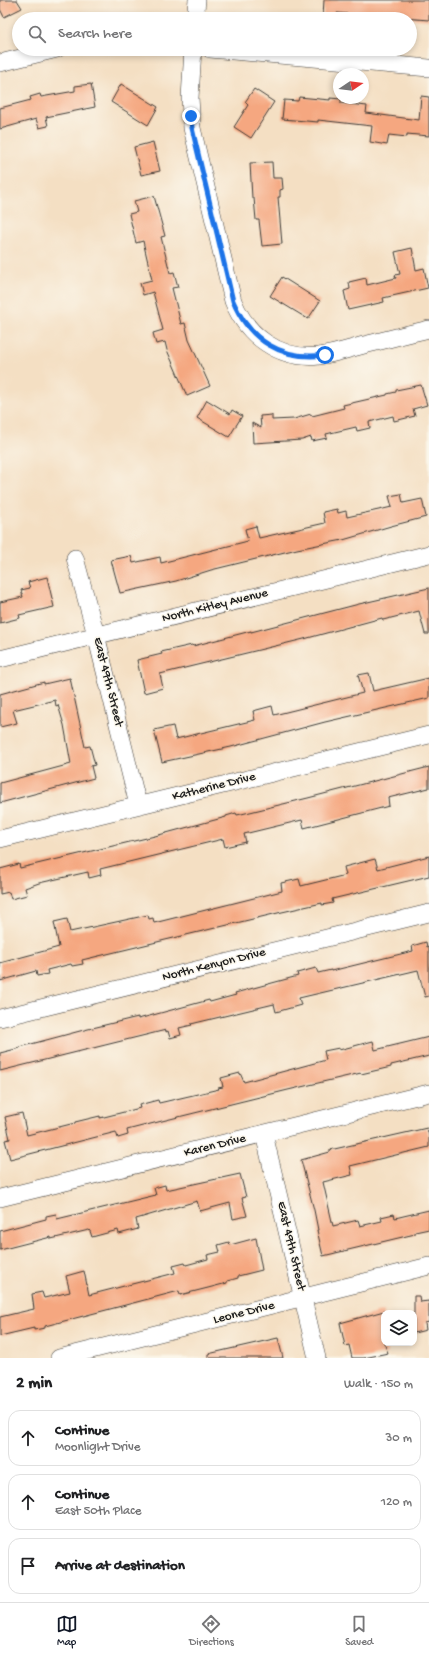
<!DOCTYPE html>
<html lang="en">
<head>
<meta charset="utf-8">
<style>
	body { margin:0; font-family:"Gochi Hand",sans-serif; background:#f6f6f6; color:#202124 }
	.controls { position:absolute; right:12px; bottom:12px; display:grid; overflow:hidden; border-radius:8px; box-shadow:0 2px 6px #0003 }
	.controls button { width:36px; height:36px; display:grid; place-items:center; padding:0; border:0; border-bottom:1px solid #e0e0e0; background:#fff; color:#202124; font:20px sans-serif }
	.compass { position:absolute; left:333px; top:68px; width:36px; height:36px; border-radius:50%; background:#fff; box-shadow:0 2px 6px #0003; rotate:77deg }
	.stop { position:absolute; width:12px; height:12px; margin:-9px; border:3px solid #1a73e8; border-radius:50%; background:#fff }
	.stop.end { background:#1a73e8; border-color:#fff; box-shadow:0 1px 4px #0008 }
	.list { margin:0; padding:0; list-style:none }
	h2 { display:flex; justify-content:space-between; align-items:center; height:52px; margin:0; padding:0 16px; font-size:17px }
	h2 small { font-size:13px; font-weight:400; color:#757577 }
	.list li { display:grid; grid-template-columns:26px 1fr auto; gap:12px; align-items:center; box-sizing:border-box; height:56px; margin:0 8px 8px; padding:0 8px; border:1px solid #e0e0e0; border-radius:12px }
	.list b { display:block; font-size:15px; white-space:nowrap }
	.list p { margin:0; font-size:13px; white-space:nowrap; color:#757577 }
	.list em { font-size:13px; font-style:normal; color:#757577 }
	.icon { flex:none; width:22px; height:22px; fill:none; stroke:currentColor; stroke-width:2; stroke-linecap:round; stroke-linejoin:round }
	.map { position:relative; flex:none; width:429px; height:1358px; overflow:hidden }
	.search { position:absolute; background:#fff; box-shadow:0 2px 6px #0003; left:12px; right:12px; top:12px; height:44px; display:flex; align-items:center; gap:10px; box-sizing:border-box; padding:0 14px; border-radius:22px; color:#757577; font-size:15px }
	.sheet { height:244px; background:#fff }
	nav { display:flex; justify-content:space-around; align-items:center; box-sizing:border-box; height:56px; border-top:1px solid #e0e0e0; background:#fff; font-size:11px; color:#757577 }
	nav a { display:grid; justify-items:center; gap:2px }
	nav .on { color:#111827 }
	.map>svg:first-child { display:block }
	.building { fill:#f5a780 }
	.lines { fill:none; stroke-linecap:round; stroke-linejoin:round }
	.street-casing { stroke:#3c3935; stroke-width:18 }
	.street { stroke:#fff; stroke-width:17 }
	.route { stroke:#1a73e8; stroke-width:5 }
	.labels { text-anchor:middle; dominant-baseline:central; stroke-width:3; stroke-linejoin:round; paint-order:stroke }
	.street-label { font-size:13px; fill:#1c1c1c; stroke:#fbf7ec }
</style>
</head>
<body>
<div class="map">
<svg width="429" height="1358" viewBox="0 0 429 1358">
	<rect width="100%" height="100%" fill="#fbf7ec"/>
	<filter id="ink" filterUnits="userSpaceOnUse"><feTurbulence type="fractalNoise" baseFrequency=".025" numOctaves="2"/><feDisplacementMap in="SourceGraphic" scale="8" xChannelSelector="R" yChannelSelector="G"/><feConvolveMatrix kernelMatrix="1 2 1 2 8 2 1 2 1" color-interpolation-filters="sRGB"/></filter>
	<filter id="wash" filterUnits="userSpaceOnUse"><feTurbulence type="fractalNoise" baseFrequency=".012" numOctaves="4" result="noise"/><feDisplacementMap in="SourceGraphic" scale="16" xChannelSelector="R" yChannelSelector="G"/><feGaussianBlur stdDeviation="0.9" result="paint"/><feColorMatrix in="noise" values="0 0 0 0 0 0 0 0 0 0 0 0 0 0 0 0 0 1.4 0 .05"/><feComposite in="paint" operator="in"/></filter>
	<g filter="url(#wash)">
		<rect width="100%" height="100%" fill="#f4dfc3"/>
		<g id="blocks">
			<path class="building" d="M0 0H17L22 8 4 17 0 9Z
				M324 0H429V20L337 13V18L323 16Z
				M91 84 95 107 46 117 48 126 39 128 36 119 0 129V108L31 100 30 97 40 94 41 97 75 91V86Z
				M121 84 158 107 148 125 111 102Z
				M254 89 274 102 251 138 234 127 248 105 245 102Z
				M421 96 429 97V136L407 134V137L389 135 387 145 370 142 372 126 318 120V122L282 119 284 100 298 101 299 97 330 100V98L341 99V103L367 106 366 113 419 120Z
				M153 142 160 171 141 175 134 147Z
				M272 162 273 178H282L283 189 280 190V197H278L282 244 262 246 259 220H256L254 198H252L250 163Z
				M154 196 165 236 161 237 170 273 174 272 178 287 172 288 181 324 185 323 189 340 210 386 187 396 167 350 165 342 156 344 153 333 163 330 153 292 143 295 140 283 152 280 143 241 136 243 129 214 137 212 134 201Z
				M412 248 416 270 424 268 428 288 383 298 384 302 348 310 344 291 350 289 349 282 366 278 367 285 396 278 395 275 400 274 395 252Z
				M282 277 320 301 308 319 270 296Z
				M421 385 427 405 413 409 415 416 394 421 393 416 369 422 370 428 357 431 356 427 326 434 327 438 312 441 311 437 302 440 253 443 252 423 261 428 260 416 272 415V420L294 419 311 414 312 416 344 408 343 405 387 395V394L396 392V390Z
				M207 400 230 414 232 410 242 416 229 437 197 418Z
				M401 494 403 503 422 499 426 517 391 526 343 540 297 549 211 570 176 581 120 593 111 560 131 556 133 563 160 557 161 563 248 541 245 529 256 526 259 538 325 523 323 512 337 509 338 513 346 511 347 517 392 507 389 496Z
				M47 577 54 607 19 615 20 618 0 623V602L23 597 21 590 30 588 28 582Z
				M429 588V634H425L419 611 383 620 382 618 304 639 160 674 163 688 144 693 137 660 162 654 161 652 192 645 193 646 251 631V632L359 604Z
				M369 673 373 691 429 678V698L325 722 231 747 162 762 154 730 173 726 176 739 255 720 253 711 272 706 274 715 363 693 358 675Z
				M70 678 85 747 90 746 95 765 91 766 94 778 0 803V783L71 764 64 725 58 705 56 706 55 700 13 710 17 723 0 727V694L44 682V684Z
				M429 767V788L388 798 389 806 304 828 302 820 244 834 246 842 225 847 223 839 100 869 101 875 89 878 88 872 39 883 25 888 27 895 11 899 9 892 0 894V869L19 864 20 868 155 836 226 817V816L236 813 237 815 250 812 308 798Z
				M429 856V876L332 899 333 903 322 905V903L282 912 82 960 83 964 72 966 71 964 47 970 48 974 37 976 36 971 0 981V963L59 947 54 922 67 919 70 932 148 915 149 919 153 918 154 923 282 891 281 883 299 879 301 886 305 885 346 875 344 867 375 859 378 869Z
				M426 942 427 947 429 946V996L425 997 418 970 299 998 301 1005 276 1012 274 1004 191 1024 192 1025 179 1028 181 1035 170 1038 168 1031 166 1032V1030L0 1071V1053L20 1048V1047L80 1031 138 1017V1019L209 1000 210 1002 236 995 235 993 298 976 297 973 316 968 318 973 331 970V971L413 951 412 946Z
				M429 1037V1056L391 1065V1067L361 1074V1073L288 1090 162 1121 127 1130 128 1135 118 1138 116 1132 10 1159 5 1140 10 1139 5 1117 22 1113 27 1135 75 1123V1122L100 1116V1118L140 1108 139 1105 158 1100 159 1103 219 1089 218 1088 223 1087 221 1078 240 1073 244 1082 326 1060 324 1051 339 1048V1050L373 1041 375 1050Z
				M427 1128 429 1136V1147L350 1166 352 1175 323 1182 333 1226 358 1220 360 1226 382 1221 381 1217 394 1214 395 1218 429 1210V1229L415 1232V1234L323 1256 317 1230H318L314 1210 301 1160 330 1152V1150Z
				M240 1174 246 1197 242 1198 247 1216 233 1219 230 1203 200 1211 197 1201 136 1219 138 1229 119 1234 118 1230 92 1237 90 1231 89 1230 51 1239V1237L0 1250V1231L46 1219V1216L56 1214 57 1219 156 1195 154 1188 165 1185 166 1190Z
				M256 1238 262 1270 238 1276V1278L227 1281V1283L208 1288 180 1295 179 1291 45 1326V1328L34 1330V1328L0 1336V1317L34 1309 32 1294 42 1292 44 1298 70 1292 66 1276 84 1271 89 1295 175 1273 173 1266 185 1263 186 1265 208 1259 207 1255 220 1252 218 1245 229 1242 230 1245Z
				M414 1296H419L420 1302 429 1301V1322L425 1323 426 1330 414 1333Z
				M384 1311V1343L388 1353 364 1358H352L349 1345 345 1346 340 1323Z
				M278 1338 283 1358H208V1354Z"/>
		</g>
	</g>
	<g filter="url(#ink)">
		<use href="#blocks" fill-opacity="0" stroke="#3c3935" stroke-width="1"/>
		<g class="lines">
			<defs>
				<path id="street" d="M195 19 197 0
					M193 49 190 98 192 128 233 301C247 336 279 360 319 356 334 354 349 349 364 345 385 340 407 334 429 329
					M210 49 429 68
					M0 63 57 49
					M75 558 96 635 138 805
					M0 659 429 554
					M0 839 429 735
					M0 1018 429 913
					M264 1134 317 1358
					M0 1198 429 1093
					M59 1358 429 1266"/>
			</defs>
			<use href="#street" class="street-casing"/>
			<use href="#street" class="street"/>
		</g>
	</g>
	<g class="lines" filter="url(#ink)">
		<path class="route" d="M191 116 192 128 233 301C249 340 282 361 325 355"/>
	</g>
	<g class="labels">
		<g class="street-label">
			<text transform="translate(215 606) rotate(-14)">North Kitley Avenue</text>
			<text transform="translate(108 682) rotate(76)">East 49th Street</text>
			<text transform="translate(214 787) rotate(-14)">Katherine Drive</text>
			<text transform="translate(214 965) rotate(-14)">North Kenyon Drive</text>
			<text transform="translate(215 1146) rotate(-14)">Karen Drive</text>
			<text transform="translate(291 1246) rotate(77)">East 49th Street</text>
			<text transform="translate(244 1313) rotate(-14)">Leone Drive</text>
		</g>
	</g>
</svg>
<div class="controls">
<button><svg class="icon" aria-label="layers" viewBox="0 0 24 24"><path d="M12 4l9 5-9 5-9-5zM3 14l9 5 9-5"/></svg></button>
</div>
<svg class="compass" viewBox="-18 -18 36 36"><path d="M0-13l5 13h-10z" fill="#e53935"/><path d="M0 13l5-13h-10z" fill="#757577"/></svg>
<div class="stop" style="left:325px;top:355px"></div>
<div class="stop end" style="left:191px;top:116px"></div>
<div class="search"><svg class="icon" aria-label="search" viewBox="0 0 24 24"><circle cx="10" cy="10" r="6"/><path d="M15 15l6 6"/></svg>Search here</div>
</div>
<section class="sheet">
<h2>2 min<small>Walk · 150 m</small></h2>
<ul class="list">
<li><svg class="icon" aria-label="ahead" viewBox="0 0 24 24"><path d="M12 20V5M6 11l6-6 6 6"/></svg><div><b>Continue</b><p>Moonlight Drive</p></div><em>30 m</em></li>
<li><svg class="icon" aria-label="ahead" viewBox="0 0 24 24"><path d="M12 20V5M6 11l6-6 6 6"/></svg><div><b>Continue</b><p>East 50th Place</p></div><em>120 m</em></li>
<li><svg class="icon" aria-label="arrive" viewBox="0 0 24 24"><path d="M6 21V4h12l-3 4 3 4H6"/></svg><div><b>Arrive at destination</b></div></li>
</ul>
</section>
<nav>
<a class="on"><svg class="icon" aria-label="map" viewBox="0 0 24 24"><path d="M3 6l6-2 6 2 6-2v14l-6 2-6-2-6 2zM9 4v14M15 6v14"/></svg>Map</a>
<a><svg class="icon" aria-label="directions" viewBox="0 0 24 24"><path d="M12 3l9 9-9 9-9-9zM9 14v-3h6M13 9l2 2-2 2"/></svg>Directions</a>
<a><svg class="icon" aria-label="saved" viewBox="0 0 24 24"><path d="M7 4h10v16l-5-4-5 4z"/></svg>Saved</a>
</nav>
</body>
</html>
